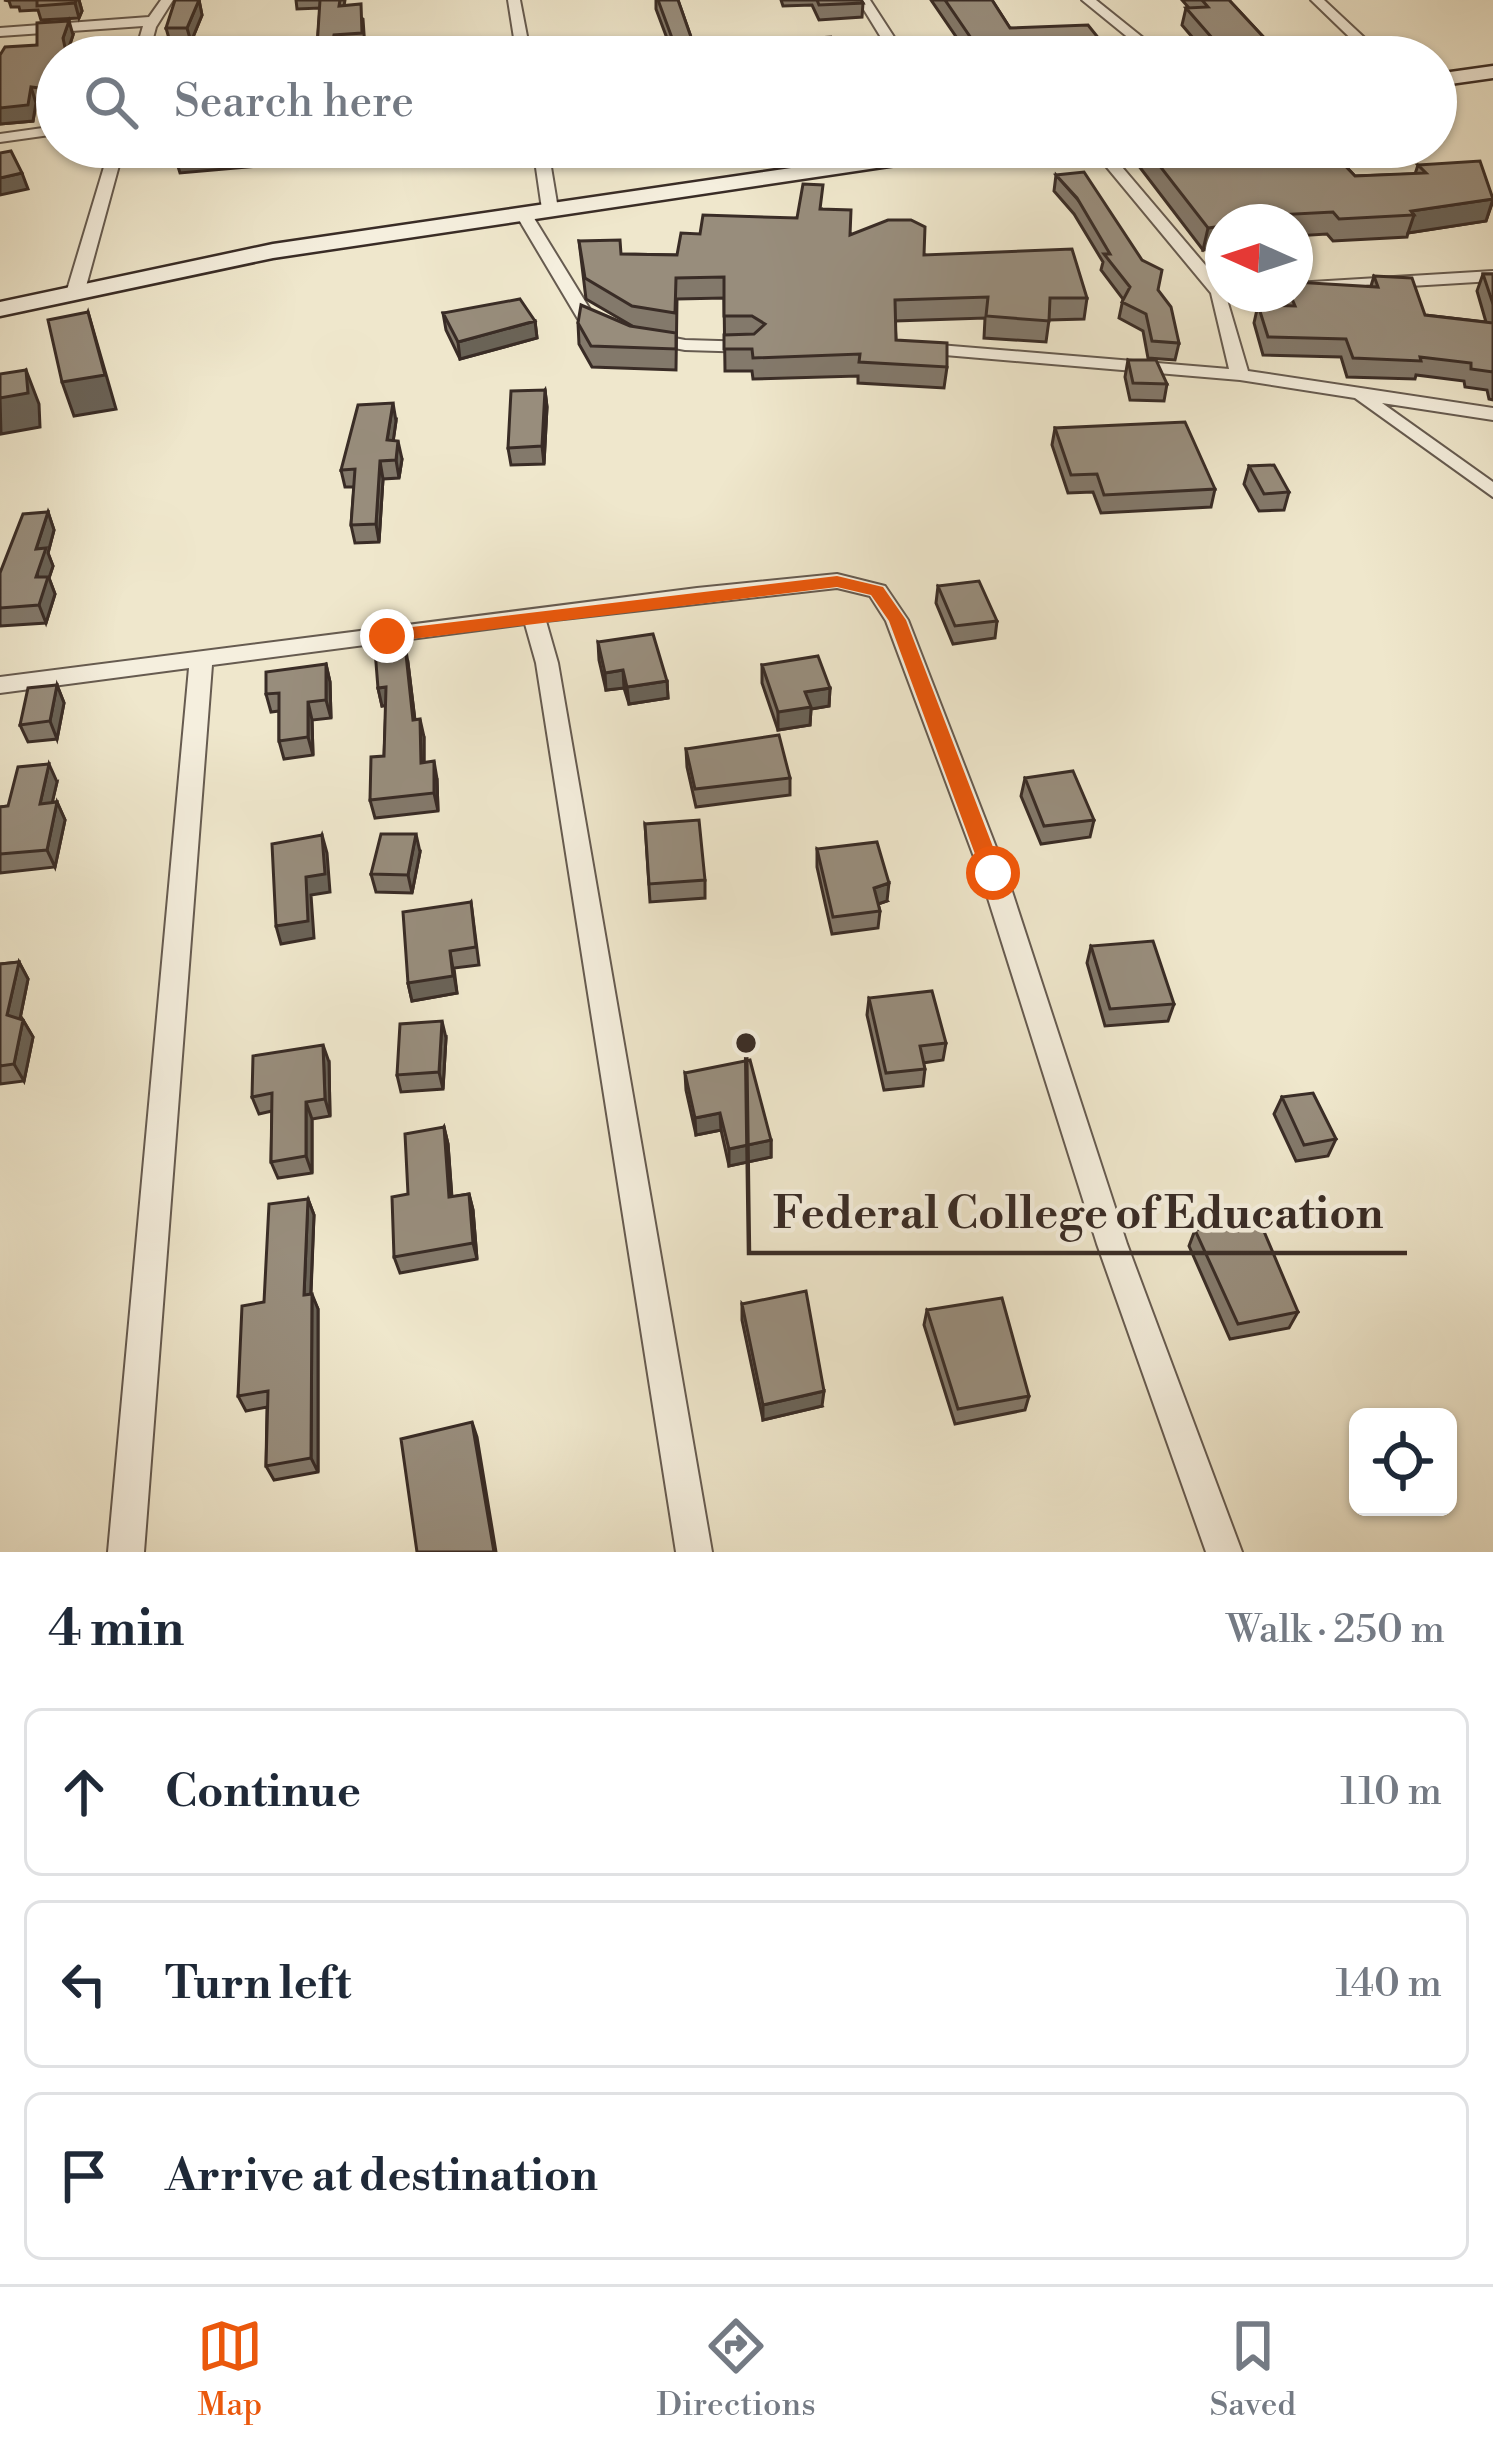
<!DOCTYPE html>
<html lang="en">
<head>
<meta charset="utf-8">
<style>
	body { margin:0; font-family:"Libre Bodoni",serif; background:#f6f6f7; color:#1f2937 }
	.controls { position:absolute; right:36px; bottom:36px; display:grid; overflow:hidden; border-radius:18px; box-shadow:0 3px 9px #0004 }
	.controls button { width:108px; height:108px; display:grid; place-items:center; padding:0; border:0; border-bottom:3px solid #e0e1e3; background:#fff; color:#1f2937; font:60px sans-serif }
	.compass { position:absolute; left:1205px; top:204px; width:108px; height:108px; border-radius:50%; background:#fff; box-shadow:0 3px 9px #0004; rotate:273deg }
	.stop { position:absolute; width:36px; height:36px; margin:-27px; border:9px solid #ea580c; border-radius:50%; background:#fff }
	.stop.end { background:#ea580c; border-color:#fff; box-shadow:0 3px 12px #0008 }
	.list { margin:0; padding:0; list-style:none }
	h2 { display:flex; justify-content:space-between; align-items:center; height:156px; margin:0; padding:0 48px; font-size:51px }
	h2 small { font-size:39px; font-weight:400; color:#747a83 }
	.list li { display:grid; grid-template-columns:78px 1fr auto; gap:36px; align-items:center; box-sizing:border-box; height:168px; margin:0 24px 24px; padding:0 24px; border:3px solid #e0e1e3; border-radius:18px }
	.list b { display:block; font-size:45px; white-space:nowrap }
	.list em { font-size:39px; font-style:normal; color:#747a83 }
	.icon { flex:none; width:66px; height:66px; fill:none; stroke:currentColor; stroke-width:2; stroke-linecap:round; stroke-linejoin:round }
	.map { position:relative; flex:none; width:1493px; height:1552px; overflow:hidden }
	.search { position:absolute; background:#fff; box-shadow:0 3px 9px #0004; left:36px; right:36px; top:36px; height:132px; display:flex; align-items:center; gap:30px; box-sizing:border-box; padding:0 42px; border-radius:66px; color:#747a83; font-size:45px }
	.sheet { height:732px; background:#fff }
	nav { display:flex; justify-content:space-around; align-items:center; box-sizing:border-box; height:168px; border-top:3px solid #e0e1e3; background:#fff; font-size:33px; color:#747a83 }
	nav a { display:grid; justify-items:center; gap:6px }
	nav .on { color:#ea580c }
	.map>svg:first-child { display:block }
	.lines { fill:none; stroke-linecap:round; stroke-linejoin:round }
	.minor-casing { stroke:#665b50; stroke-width:4 }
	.secondary-casing { stroke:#392c26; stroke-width:5 }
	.minor { fill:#f5efde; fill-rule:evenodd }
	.secondary { fill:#f5efde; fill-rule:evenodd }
	.wall { fill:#83796b; stroke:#392c26; stroke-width:3 }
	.shaded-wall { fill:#6a6357; stroke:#392c26; stroke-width:3 }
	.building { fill:#988d7c; stroke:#392c26; stroke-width:3 }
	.route { fill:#ea580c }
	.leader { fill:none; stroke:#392c26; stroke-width:4.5 }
	.callout-dot { fill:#392c26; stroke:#f5efde; stroke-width:4.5 }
	.callout-label { font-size:45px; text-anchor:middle; font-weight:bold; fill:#392c26; stroke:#f5efde; stroke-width:9; stroke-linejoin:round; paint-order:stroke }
</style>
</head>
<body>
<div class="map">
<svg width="1493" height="1552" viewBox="0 0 1493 1552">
	<rect width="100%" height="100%" fill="#efe7cc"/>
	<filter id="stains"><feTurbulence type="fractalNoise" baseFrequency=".00167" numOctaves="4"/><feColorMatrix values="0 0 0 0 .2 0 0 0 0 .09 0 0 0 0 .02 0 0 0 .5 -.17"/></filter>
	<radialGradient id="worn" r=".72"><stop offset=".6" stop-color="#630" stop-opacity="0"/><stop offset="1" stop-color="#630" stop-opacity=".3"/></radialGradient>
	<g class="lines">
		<defs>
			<path id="minor" d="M161 0H173L156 27 148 57H134L143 26 0 36V28L149 17Z
				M508 0H520L531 57H517Z
				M858 0H870L907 57H893Z
				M1082 0H1096L1167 57H1152Z
				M1311 0H1324L1385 57H1370Z
				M57 126V134L0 142V134Z
				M110 147H124L85 290 76 295 67 290Z
				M533 147H547L548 152 646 147 639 151 550 161 558 209 550 214 542 209Z
				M1090 147H1105L1223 286 1248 371 1493 408V420L1382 403 1493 482V497L1355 398 1240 380 933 354V346L939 345 1229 369 1211 293Z
				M517 210H529L591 311 611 320V328H599L578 319 515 213Z
				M1493 271V281L1295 293V283Z
				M643 332 685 340 752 342 761 347 752 352 685 350 637 341V333Z
				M837 574 885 586 908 620 1006 873 1127 1244 1242 1552H1206L1097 1244 980 873 886 621 870 596 837 588 546 621 558 663 712 1552H676L536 663 525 624 212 665 144 1552H108L189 668 0 693V677L697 588Z"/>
			<path id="secondary" d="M1493 66V78L1436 86V74Z
				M935 147H987L977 153 273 258 0 316V302L273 244Z"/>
		</defs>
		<use href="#minor" class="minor-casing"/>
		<use href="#secondary" class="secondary-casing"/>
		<use href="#minor" class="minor"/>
		<use href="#secondary" class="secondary"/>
	</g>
	<path class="wall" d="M4 0H79L82 11 79 18 41 20 38 10 20 11 19 7H11L9 1Z
		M199 0 202 15 191 42H170L166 28Z
		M296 0H345L344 6 363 19 365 48 337 50 336 57H302L317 47 320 8 297 9Z
		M656 0H678L698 57H674L656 9Z
		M781 0H861L863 3 862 17 819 20 812 5 783 6Z
		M931 0H992L1010 28 1104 45 1102 57H970Z
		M1182 0H1229L1269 43 1266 57H1209L1182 25 1186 8H1189Z
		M73 35 67 53 57 57V86L44 103H36L33 121 0 124V55Z
		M1137 147H1327L1355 176 1415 174 1418 165 1493 197V201L1486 221 1408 233 1407 237 1333 241 1327 234 1295 236V222H1223L1203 250 1135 161Z
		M1056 175 1158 290 1179 343 1175 360 1148 358 1143 331 1119 318 1123 299 1101 270 1103 262 1074 214 1054 191Z
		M822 209 850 235 1087 298 1084 319 1049 320 1046 342 984 338 985 318 895 321 896 340 947 367 944 388 858 383V376L753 379 752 371H725L724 298 677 299 676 370 592 367 579 344 578 323 634 327 586 299 579 241 621 254 677 255 700 234 797 218Z
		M1483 274H1493V400L1489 399 1487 390 1465 387 1464 381 1416 375 1415 379 1347 377 1341 357 1263 355 1254 323 1258 305 1283 306 1280 299 1282 294 1371 286 1374 276 1425 315 1486 322 1477 291Z
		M443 313 535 321 537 338 460 359 446 330Z
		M1128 360 1167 384 1164 401 1130 400 1125 377Z
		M545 390 547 407 544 464 511 465 508 448Z
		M396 421 393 441 402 459 399 478 383 479 379 542 355 543 351 525 354 487H345L341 470Z
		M1055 428 1215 489 1211 507 1101 513 1093 492 1068 493 1052 445Z
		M1249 466 1289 492 1284 510 1259 511 1244 484Z
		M48 512 54 530 48 553 53 566 49 578 55 594 46 623 0 626V573Z
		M938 586 997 621 995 638 953 644 936 603Z
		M598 642 667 681 668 698 629 704 624 688 606 690 599 660Z
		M408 663 415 720 424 737V762L437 779 438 811 375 818 370 800 384 756 386 705 382 706 378 688Z
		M326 664 330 682 331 718 312 720 313 755 284 759 279 741V711L271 712 266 694Z
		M762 665 830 688 829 706 811 709 810 725 778 730 762 683Z
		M57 685 64 703 57 739 28 742 20 725Z
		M686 749 790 778V795L696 807 687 767Z
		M1025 778 1094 820 1090 837 1041 844 1021 796Z
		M57 782 52 802H57L65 820 55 867 0 873V807L8 806Z
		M645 824 705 880V898L650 902Z
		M817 849 887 901 878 904 880 911 878 928 832 934 817 867Z
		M420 852 412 893 376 892 371 874Z
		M471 902 479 965 454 968 457 993 412 1001 408 983Z
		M1091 946 1174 1004 1168 1021 1105 1026 1087 963Z
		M19 962 28 979 20 1019 23 1020 33 1037 24 1081 0 1084V964Z
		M869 998 946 1043 943 1060 923 1063 925 1069 923 1086 884 1090 867 1015Z
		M446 1038 443 1089 401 1092 397 1075Z
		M329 1062 330 1116 312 1119V1173L278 1178 271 1162 272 1111 259 1114 252 1097Z
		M685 1073 771 1140V1157L729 1166 721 1130 696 1135 686 1090Z
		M1282 1097 1336 1139 1328 1156 1296 1161 1274 1114Z
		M444 1127 448 1144 452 1197 469 1194 473 1210 477 1259 400 1273 394 1257 408 1194Z
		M308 1199 314 1215 311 1294 318 1309V1472L274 1480 266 1466 267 1407 246 1411 238 1396 264 1302Z
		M1195 1230 1298 1312 1289 1328 1230 1339 1189 1246Z
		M742 1304 822 1406 763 1420 742 1320Z
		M927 1310 1029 1396 1025 1410 955 1424 924 1325Z"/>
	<path class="shaded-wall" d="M76 0H79L82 11 79 18 75 3Z
		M199 0 202 15 191 42 187 28Z
		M69 21 73 35 67 53 68 57H63V38Z
		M334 35 337 50 336 57H330Z
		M57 65V86L44 103 39 88Z
		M31 87 36 103 33 121 0 124V108Z
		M257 147 260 166 180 173 175 157Z
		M22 173 28 189 0 195V178Z
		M1493 199 1486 221 1408 233 1414 215 1411 211Z
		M1223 226V248L1203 250 1208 228Z
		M88 312 116 409 74 416 62 382Z
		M535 321 537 338 460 359 458 342Z
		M26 370 39 404 40 427 1 434 0 398Z
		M545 390 547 407 544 464 542 446Z
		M393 403 396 421 391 457 387 440Z
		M398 441 402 459 399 478 396 460Z
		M380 461 383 479 379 542 376 524Z
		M48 512 54 530 48 553 53 566 49 578 55 594 46 623 39 605 36 549Z
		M405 645 408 663 417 738 413 720Z
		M326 664 330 682 331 718 326 700Z
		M623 670 624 688 606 690 605 673Z
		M667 681 668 698 629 704 627 687Z
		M57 685 64 703 57 739 50 721Z
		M386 687 390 705 382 706 378 688Z
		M830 688 829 706 811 709 810 725 778 730V712L805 692Z
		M308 702 312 720 313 755 308 737Z
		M420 719 424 737V780L421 763Z
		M434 761 437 779 438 811 434 793Z
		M49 764 57 782 48 821 40 804Z
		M57 802 65 820 55 867 47 850Z
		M416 834 420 852 412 893 408 875Z
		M322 835 327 853 330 892 311 895 314 938 281 944 276 926 306 877Z
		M889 883 887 901 872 906 874 888Z
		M450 951 457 993 412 1001 408 983Z
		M19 962 28 979 17 1033 7 1015Z
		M23 1020 33 1037 24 1081 14 1064Z
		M442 1021 446 1038 443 1089 439 1072Z
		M323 1045 329 1062 330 1116 325 1099Z
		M306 1102 312 1119V1173L306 1156Z
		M720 1113 721 1130 696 1135 695 1118Z
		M444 1127 448 1144 453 1214 449 1197Z
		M771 1140V1157L729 1166V1149Z
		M469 1194 473 1210 477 1259 473 1243Z
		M308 1199 314 1215 310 1310 304 1295Z
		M312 1294 318 1309V1472L311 1458Z
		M824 1391 822 1406 763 1420V1405Z
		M472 1422 477 1437 496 1552H494Z"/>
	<path class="building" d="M37 0H76L75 3 37 6Z
		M175 0H199L187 28H166Z
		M320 0H340L339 6 361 4 362 33 334 35 330 57H302L304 48 317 47Z
		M658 0H678L698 57H679Z
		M817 0H861L863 3 819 5Z
		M945 0H992L1010 28 1088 25 1104 45 1041 50 1047 57H984Z
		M1202 0H1229L1269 43 1234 45 1228 38 1213 39 1186 8 1208 7Z
		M69 21 63 38 66 52 63 57H57V65L39 88 31 87 28 105 0 108V55L5 47 37 45V23Z
		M831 37 837 52H844L846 57H789L783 40Z
		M605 44H631L636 57H608Z
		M174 147H256V150L175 157Z
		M1145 147H1327L1355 176 1426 173 1418 165 1480 161 1493 199 1411 211 1414 215 1339 219 1333 212 1275 215 1280 220 1223 222V226L1208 228Z
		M11 151 22 173 0 178V153Z
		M1084 172 1142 260 1162 270 1158 290 1171 307 1179 343 1152 341 1146 314 1122 302 1130 287 1104 254H1110L1077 198 1056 175Z
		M803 184 823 185 820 209 851 210 850 235 888 220H911L925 227 924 255 1072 249 1087 298H1050L1049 321 986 316 988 297 895 300 896 340 947 343V367L859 362 860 354 753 358 752 349H724V335L754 334 765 324 752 316H724V277L676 278 675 313 632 306 585 278 579 241 620 240 621 254 677 255 681 233 700 234 703 215 797 218Z
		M1483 274H1493V304Z
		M1374 276 1412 278 1425 315 1493 323V372L1471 369V363L1420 357 1421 361 1353 358 1346 339 1268 337 1258 305 1295 306 1290 294H1295V282L1378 287Z
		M520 299 535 321 458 342 443 313Z
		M581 305 630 326 676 333V349L591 346 578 323Z
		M88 312 105 375 62 382 48 320Z
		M1128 360H1156L1167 384 1133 383Z
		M26 370 28 393 0 398V374Z
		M545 390 542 446 508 448 511 391Z
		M393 403 387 440 398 441 396 460 380 461 376 524 351 525 355 469 341 470 358 405Z
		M1185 422 1215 489 1104 495 1097 474 1071 475 1055 428Z
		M1274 465 1289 492 1264 494 1249 466Z
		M48 512 36 549 46 548 36 577H48L39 605 0 608V573L23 514Z
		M979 581 997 621 955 626 938 586Z
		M653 634 667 681 627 687 623 670 605 673 598 642Z
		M405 645 413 720 420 719 421 763 434 761V793L370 800 371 757 384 756 386 687 378 688 375 650Z
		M818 656 830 688 805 692 811 707 778 712 762 665Z
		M326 664V700L308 702V737L279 741V693L266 694V672Z
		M57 685 50 721 20 725 28 688Z
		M779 735 790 778 695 789 686 749Z
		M49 764 40 804 57 802 47 850 0 854V807L8 806 18 767Z
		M1073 771 1094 820 1044 826 1025 778Z
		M699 820 705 880 649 884 645 824Z
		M381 834H416L408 875 371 874Z
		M322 835 325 874 306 877 308 921 276 926 272 844Z
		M877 842 889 883 874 888 880 911 833 917 817 849Z
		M471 902 476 947 450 951 453 976 408 983 403 912Z
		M1153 941 1174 1004 1110 1009 1091 946Z
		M19 962 7 1015 23 1020 14 1064 0 1066V964Z
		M932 991 946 1043 920 1046 925 1069 886 1073 869 998Z
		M442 1021 439 1072 397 1075 400 1024Z
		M323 1045 325 1099 306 1102V1156L271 1162 272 1093 252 1097 253 1056Z
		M750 1060 771 1140 729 1149 720 1113 695 1118 685 1073Z
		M1313 1093 1336 1139 1304 1145 1282 1097Z
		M444 1127 449 1197 469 1194 473 1243 394 1257 392 1197 408 1194 405 1134Z
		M308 1199 304 1295 312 1294 311 1458 266 1466 268 1391 238 1396 242 1306 264 1302 269 1204Z
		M1260 1222 1298 1312 1238 1324 1195 1230Z
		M806 1291 824 1391 763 1405 742 1304Z
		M1002 1298 1029 1396 958 1409 927 1310Z
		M472 1422 494 1552H417L401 1439Z"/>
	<path class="route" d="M837 576 883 587 906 620 1003 873 1000 879 993 881 982 873 889 621 871 595 837 587 387 642 378 636 387 630Z"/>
	<path class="leader" d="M746 1043L749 1253H1407"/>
	<circle class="callout-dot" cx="746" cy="1043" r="12"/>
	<g class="callout-label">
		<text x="1078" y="1228">Federal College of Education</text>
	</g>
	<rect width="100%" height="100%" filter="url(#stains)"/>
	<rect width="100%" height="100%" fill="url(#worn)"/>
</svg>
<div class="controls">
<button><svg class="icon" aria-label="locate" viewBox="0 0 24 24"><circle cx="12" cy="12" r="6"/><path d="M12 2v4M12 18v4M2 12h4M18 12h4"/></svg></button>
</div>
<svg class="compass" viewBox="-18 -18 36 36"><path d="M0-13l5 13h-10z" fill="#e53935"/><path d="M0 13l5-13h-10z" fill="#747a83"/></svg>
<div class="stop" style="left:993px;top:873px"></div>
<div class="stop end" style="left:387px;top:636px"></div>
<div class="search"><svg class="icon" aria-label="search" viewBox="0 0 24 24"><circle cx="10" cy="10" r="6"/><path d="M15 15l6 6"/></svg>Search here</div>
</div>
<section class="sheet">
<h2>4 min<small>Walk · 250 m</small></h2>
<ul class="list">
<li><svg class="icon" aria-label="ahead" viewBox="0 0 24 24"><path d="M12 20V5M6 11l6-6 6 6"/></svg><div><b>Continue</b></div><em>110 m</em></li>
<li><svg class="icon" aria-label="left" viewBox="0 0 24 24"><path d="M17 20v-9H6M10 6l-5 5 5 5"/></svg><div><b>Turn left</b></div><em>140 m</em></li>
<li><svg class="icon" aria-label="arrive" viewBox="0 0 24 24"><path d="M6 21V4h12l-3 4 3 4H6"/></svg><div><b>Arrive at destination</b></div></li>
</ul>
</section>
<nav>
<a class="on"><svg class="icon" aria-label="map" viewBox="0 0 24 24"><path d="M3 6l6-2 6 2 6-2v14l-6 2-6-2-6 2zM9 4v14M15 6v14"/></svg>Map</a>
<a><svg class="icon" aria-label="directions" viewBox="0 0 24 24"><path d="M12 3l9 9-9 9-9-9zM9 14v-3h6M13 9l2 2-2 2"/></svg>Directions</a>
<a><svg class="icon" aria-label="saved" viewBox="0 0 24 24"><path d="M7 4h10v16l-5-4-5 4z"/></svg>Saved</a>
</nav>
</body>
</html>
